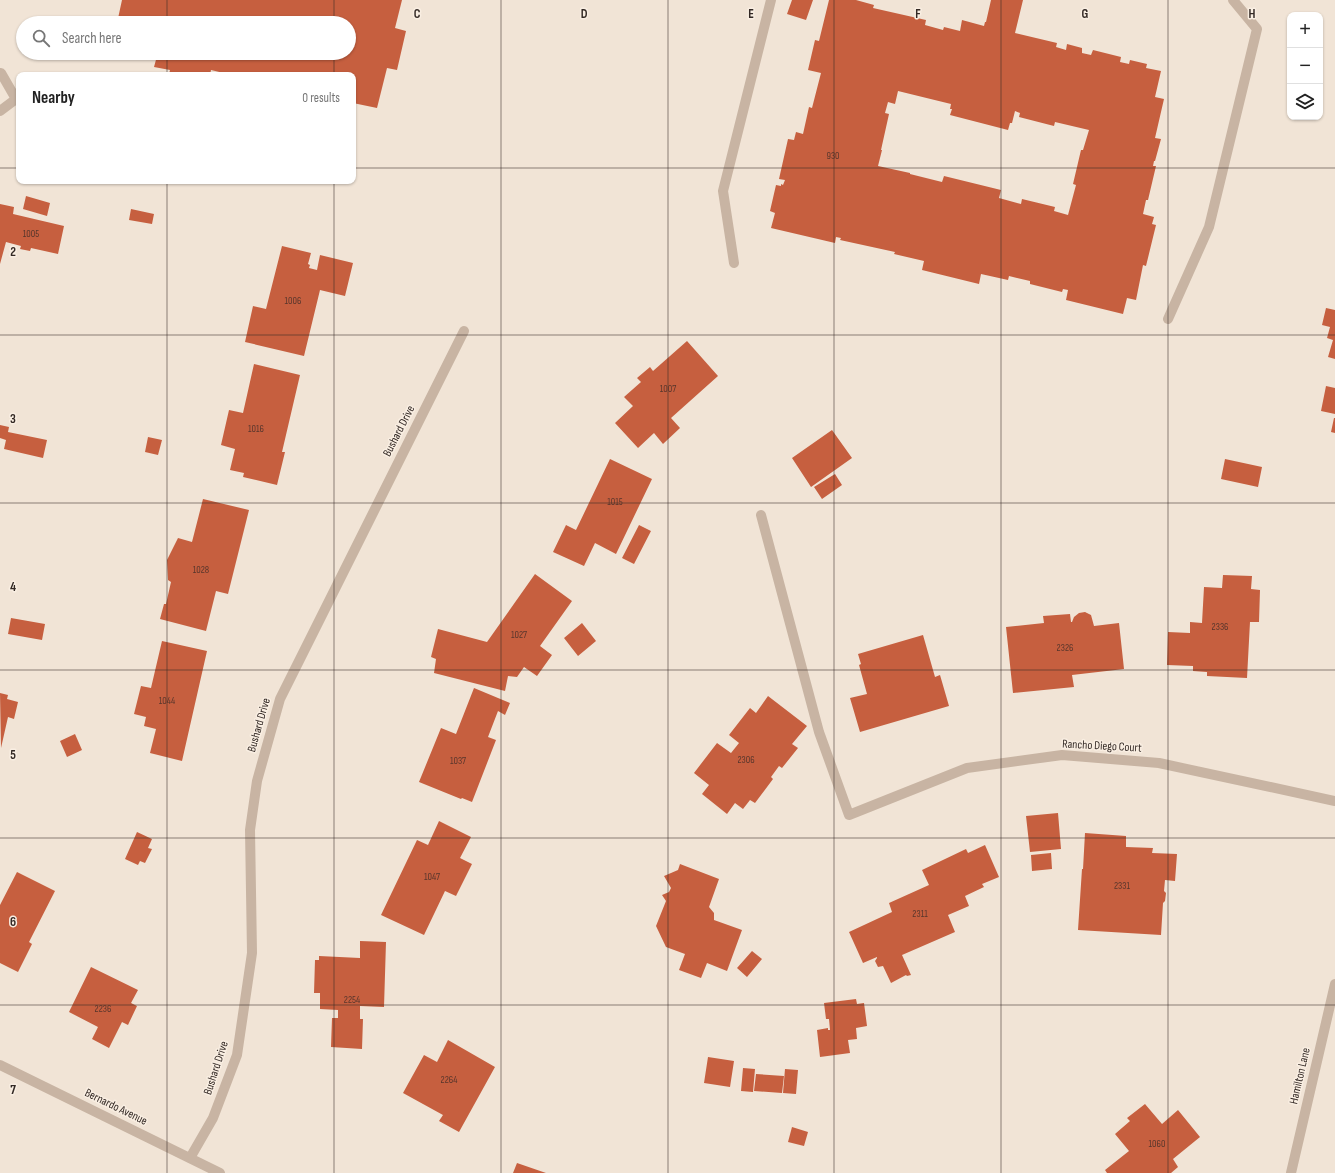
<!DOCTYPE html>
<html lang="en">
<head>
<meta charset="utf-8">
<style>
	body { margin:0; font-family:"Sofia Sans Condensed",sans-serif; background:#f2f2f2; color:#222 }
	.controls { position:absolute; right:12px; top:12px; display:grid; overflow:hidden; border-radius:8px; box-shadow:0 1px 3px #0004 }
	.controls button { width:36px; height:36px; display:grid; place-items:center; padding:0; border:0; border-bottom:1px solid #e0e0e0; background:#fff; color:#222; font:20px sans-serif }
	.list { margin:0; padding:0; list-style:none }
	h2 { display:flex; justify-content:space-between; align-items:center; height:52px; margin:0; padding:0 16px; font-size:17px }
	h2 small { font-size:13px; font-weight:400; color:#767676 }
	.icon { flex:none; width:22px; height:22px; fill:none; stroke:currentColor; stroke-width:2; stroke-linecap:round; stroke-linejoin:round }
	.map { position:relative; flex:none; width:1335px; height:1173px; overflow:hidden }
	.search { position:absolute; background:#fff; box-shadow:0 1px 3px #0004; left:16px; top:16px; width:340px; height:44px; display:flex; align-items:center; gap:10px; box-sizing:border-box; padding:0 14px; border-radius:22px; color:#767676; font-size:15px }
	.panel { position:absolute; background:#fff; box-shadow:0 1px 3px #0004; left:16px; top:72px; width:340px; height:112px; border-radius:8px }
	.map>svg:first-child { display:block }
	.building { fill:#c65f3f; fill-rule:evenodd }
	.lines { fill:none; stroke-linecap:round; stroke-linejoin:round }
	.minor { stroke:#c8b4a3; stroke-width:10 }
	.grid { fill:none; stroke:#332925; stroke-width:1; stroke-opacity:0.55 }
	.labels { text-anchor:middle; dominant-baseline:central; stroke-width:3; stroke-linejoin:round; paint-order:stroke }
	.number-label { font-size:10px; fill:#58362c }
	.street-label { font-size:12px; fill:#332925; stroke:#f9eee2 }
	.grid-label { font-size:13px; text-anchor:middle; font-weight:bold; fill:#332925; stroke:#f9eee2; stroke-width:3; stroke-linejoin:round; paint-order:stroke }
</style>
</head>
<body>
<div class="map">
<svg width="1335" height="1173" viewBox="0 0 1335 1173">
	<rect width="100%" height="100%" fill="#f1e4d6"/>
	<path class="building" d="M122 0H402L395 28 406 31 397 70 387 68 377 108 353 103V75H232L211 70 210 75H173L169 74 170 70 154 67 157 56 145 54 349 53V23H117Z
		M792 0H813L806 20 787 14Z
		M829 0H856L874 5 873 8 926 20 925 25 943 30 944 27 960 31 962 20 984 26 985 22H986L991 0H1023L1015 33 1057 43 1056 47 1066 50 1067 44 1082 48V53L1091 55 1093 50 1121 57 1120 62 1129 64 1130 60 1147 64 1146 68 1161 71 1155 97 1164 99 1155 138 1161 139 1155 161H1154L1153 166H1156L1148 200H1146L1143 214 1154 217 1152 224 1156 225 1146 266 1143 265 1136 300 1127 298 1123 314 1066 300 1068 290 1063 289 1062 292 1030 284V281L1009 276 1008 280 981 274 979 284 922 270 924 261 894 254 895 252 840 240 841 238 836 237 835 243 771 228 775 213 770 211 776 185 781 186V184L783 185 785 180 779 179 788 139 794 140 796 132 803 134 809 107 812 108 821 73 808 70 815 40 819 41ZM898 91 951 104 950 109H952L950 115 1008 130 1010 123H1012L1015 111 1020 113 1019 117 1054 126 1055 122 1089 130 1083 150H1081L1073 184 1076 185 1068 215 1054 211 1055 207 1022 199 1021 204 999 198 1001 190 944 176 942 182 910 174V173L878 166 882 150H881L889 114 885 113 888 102 895 104Z
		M26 196 50 203 47 216 23 209Z
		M0 204 14 207 13 214 64 226 58 254 31 248 30 251 20 249 21 246 6 242 0 264Z
		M131 209 154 214 152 224 129 220Z
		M282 246 311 253 308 264 310 265 309 268 317 270 320 255 353 263 345 296 320 290 304 356 245 342 253 306 266 309Z
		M1326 308 1335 310V359L1328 357 1333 340 1327 338 1330 327 1322 325Z
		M687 341 718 376 671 418 680 428 663 444 654 433 638 448 615 423 633 406 624 397 641 382 637 378 650 367 653 371Z
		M254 364 300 375 282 452H285L277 485 243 477 244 473 230 470 235 449 221 445 229 410 243 413Z
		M1326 386 1335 388V414L1321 411Z
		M1334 418H1335V433L1331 432Z
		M0 425 9 427 8 432 47 440 43 458 4 449 6 440 0 438Z
		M832 430 852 458 811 487 792 458Z
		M148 437 162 440 158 455 145 452Z
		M610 459 652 479 616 554 595 543 584 566 553 552 566 525 576 530Z
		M1225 459 1262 467 1258 487 1221 479Z
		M835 474 842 485 822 499 814 487Z
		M203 499 249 510 228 594 216 591 206 631 160 619 164 604H166L171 582 168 580 167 560 178 538 192 542Z
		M639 525 651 531 634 564 622 558Z
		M535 574 572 601 540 646 552 655 537 676 524 667 517 677 508 676 505 691 434 673 436 659 431 657 438 629 487 642Z
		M1223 575 1252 576 1251 589 1260 590 1259 622H1250L1247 678 1207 676V672L1193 671V666L1167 665 1168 632 1190 633V622L1202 623 1204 587 1222 588Z
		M1085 612 1091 615 1094 626 1119 623 1124 669 1072 675 1074 687 1013 693 1006 627 1044 623 1043 616 1070 614 1071 622H1072L1074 617 1079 613Z
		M11 618 45 624 42 640 8 634Z
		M582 623 596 641 578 656 564 638Z
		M923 635 935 677 940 675 949 706 860 732 850 698 867 694 859 665 861 664 858 654Z
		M162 641 207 651 182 761 150 753 156 729 144 726 146 717 134 714 141 686 151 688Z
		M474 688 510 703 505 715 498 711 488 737 496 740 472 802 462 798 461 799 419 782 441 728 456 734Z
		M0 693 8 695 7 699 18 702 14 719 8 717 1 748Z
		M768 696 807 726 792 744 798 748 782 768 779 766 771 777 773 779 755 803 750 800 743 809 735 803 727 814 702 794 709 785 694 773 717 743 731 753 739 743 729 735 750 708 756 713Z
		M75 734 82 750 67 757 60 741Z
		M1058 813 1061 849 1030 852 1026 816Z
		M439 821 471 837 460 858 472 864 456 896 445 891 424 935 381 915 417 840 428 845Z
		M137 832 152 839 148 848 152 849 145 863 140 861 138 865 125 859Z
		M1085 833 1126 836V847L1153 848 1152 853 1177 854 1175 881 1165 880 1164 891 1166 893 1165 901 1163 903 1161 935 1078 930 1082 869H1083Z
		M985 845 999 877 982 884 984 887 965 896 969 906 948 915 955 932 902 955 911 975 907 976 906 975 891 983 883 966 878 967 875 961 877 958V957L863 963 849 932 892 912 889 903 929 885 922 870 966 849 968 853Z
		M1051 853 1052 869 1032 871 1031 855Z
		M680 864 719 879 709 907 714 913V920L742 930 727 971 707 963 701 978 679 970 685 954 666 947 656 926 666 901 662 895 669 892 671 888 664 876 678 870Z
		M17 872 55 891 29 942 32 944 18 972 0 963V905Z
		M360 941 386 942 384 1007 360 1006V1019H363L362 1049 331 1047 332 1018H338V1010L320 1009V993H314L315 960H319V956L360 958Z
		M752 951 762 959 747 977 737 968Z
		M91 967 138 990 131 1003 137 1006 128 1025 122 1022 109 1048 92 1039 98 1027 69 1012Z
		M856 999 857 1004 864 1003 867 1026 856 1028 857 1039 848 1040 850 1053 820 1057 817 1030 828 1028V1030H830L829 1019H826L824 1003Z
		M448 1040 495 1067 459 1132 439 1121 443 1115 403 1093 424 1055 437 1062Z
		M708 1057 734 1061 730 1087 704 1083Z
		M743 1068 755 1069 753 1092 741 1091Z
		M785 1069 798 1070 796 1094 783 1093Z
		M756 1074 784 1076 782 1093 754 1091Z
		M1145 1104 1162 1124 1178 1110 1200 1137 1173 1159 1178 1167 1171 1173H1107L1105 1170 1129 1151 1115 1134 1130 1121 1127 1118Z
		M792 1127 808 1132 804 1146 788 1142Z
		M517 1163 546 1173H513Z"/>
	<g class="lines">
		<path class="minor" d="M0 73H1L16 99 0 111
			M734 263 723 191 771 0
			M1168 319 1209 227 1257 29 1233 0
			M761 515 819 732 849 815 967 768 1062 755 1159 763 1335 801
			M0 1065 220 1173
			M190 1158 213 1118 237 1055 252 953 250 830 257 781 280 699 464 331
			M1291 1173 1335 984"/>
	</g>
	<path class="grid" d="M167 0V23M334 0V23M501 0V1173M668 0V1173M834 0V1173M1001 0V1173M1168 0V1173M167 53V75M334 53V75M0 168H19M353 168H1335M167 181V1173M334 181V1173M0 335H1335M0 503H1335M0 670H1335M0 838H1335M0 1005H1335"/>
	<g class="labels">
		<g class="number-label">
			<text x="833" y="156">930</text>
			<text x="31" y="234">1005</text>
			<text x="293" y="301">1006</text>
			<text x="668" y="389">1007</text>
			<text x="256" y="429">1016</text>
			<text x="615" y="502">1015</text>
			<text x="201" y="570">1028</text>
			<text x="1220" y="627">2336</text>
			<text x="519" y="635">1027</text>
			<text x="1065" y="648">2326</text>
			<text x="167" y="701">1044</text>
			<text x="746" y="760">2306</text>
			<text x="458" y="761">1037</text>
			<text x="432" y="877">1047</text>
			<text x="1122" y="886">2331</text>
			<text x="920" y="914">2311</text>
			<text x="352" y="1000">2254</text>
			<text x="103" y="1009">2236</text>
			<text x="449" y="1080">2264</text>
			<text x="1157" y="1144">1060</text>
		</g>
		<g class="street-label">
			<text transform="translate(399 431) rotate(-63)">Bushard Drive</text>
			<text transform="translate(259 725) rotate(-74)">Bushard Drive</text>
			<text transform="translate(1102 746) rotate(3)">Rancho Diego Court</text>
			<text transform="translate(216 1068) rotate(-72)">Bushard Drive</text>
			<text transform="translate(1300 1076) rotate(-77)">Hamilton Lane</text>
			<text transform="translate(116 1107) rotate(26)">Bernardo Avenue</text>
		</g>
	</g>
	<g class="grid-label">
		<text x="417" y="18">C</text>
		<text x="584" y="18">D</text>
		<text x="751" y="18">E</text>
		<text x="918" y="18">F</text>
		<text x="1085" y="18">G</text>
		<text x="1252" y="18">H</text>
		<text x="13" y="256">2</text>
		<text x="13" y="423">3</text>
		<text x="13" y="591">4</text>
		<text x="13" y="759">5</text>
		<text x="13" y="926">6</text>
		<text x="13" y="1094">7</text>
	</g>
</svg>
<div class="controls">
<button>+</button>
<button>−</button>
<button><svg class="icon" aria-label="layers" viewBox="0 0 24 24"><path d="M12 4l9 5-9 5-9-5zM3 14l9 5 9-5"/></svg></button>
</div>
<div class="search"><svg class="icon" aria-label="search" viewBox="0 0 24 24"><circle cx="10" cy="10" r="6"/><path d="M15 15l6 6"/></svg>Search here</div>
<section class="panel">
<h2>Nearby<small>0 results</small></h2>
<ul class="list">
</ul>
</section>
</div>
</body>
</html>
